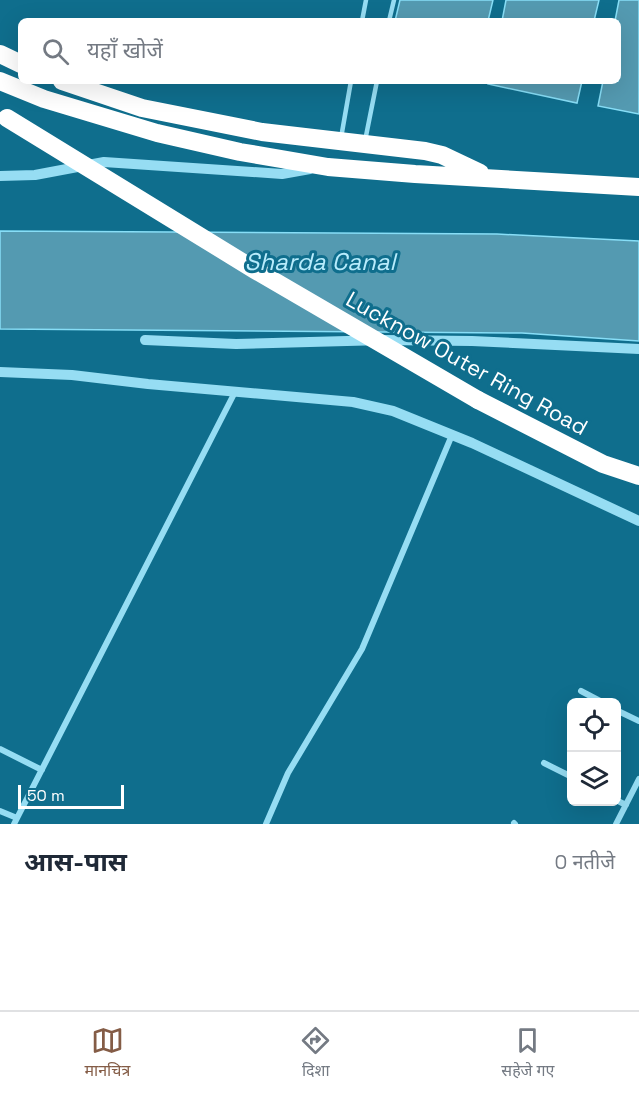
<!DOCTYPE html>
<html lang="hi">
<head>
<meta charset="utf-8">
<style>
	body { margin:0; font-family:"Space Grotesk","Noto Sans Devanagari",sans-serif; background:#f2f2f3; color:#1f2937 }
	.controls { position:absolute; right:18px; bottom:18px; display:grid; overflow:hidden; border-radius:9px; box-shadow:0 6px 24px #0002 }
	.controls button { width:54px; height:54px; display:grid; place-items:center; padding:0; border:0; border-bottom:2px solid #e0e1e3; background:#fff; color:#1f2937; font:30px sans-serif }
	.scale { position:absolute; left:18px; bottom:15px; width:106px; box-sizing:border-box; padding-left:6px; border:3px solid #fff; border-top:0; font-size:16px; line-height:21px; white-space:nowrap; color:#fff; -webkit-text-stroke:4px #0f6e8d; paint-order:stroke }
	.list { margin:0; padding:0; list-style:none }
	h2 { display:flex; justify-content:space-between; align-items:center; height:78px; margin:0; padding:0 24px; font-size:26px }
	h2 small { font-size:20px; font-weight:400; color:#747a83 }
	.icon { flex:none; width:33px; height:33px; fill:none; stroke:currentColor; stroke-width:2; stroke-linecap:round; stroke-linejoin:round }
	.map { position:relative; flex:none; width:639px; height:824px; overflow:hidden }
	.search { position:absolute; background:#fff; box-shadow:0 6px 24px #0002; left:18px; right:18px; top:18px; height:66px; display:flex; align-items:center; gap:15px; box-sizing:border-box; padding:0 21px; border-radius:9px; color:#747a83; font-size:22px }
	.sheet { height:186px; background:#fff }
	nav { display:flex; justify-content:space-around; align-items:center; box-sizing:border-box; height:84px; border-top:2px solid #e0e1e3; background:#fff; font-size:16px; color:#747a83 }
	nav a { display:grid; justify-items:center; gap:3px }
	nav .on { color:#845c46 }
	.map>svg:first-child { display:block }
	.water { fill:#549ab1; stroke:#87def7; stroke-width:1.5 }
	.lines { fill:none; stroke-linecap:round; stroke-linejoin:round }
	.service { stroke:#96ddf3; stroke-width:4.5 }
	.minor { stroke:#96ddf3; stroke-width:6 }
	.tertiary { stroke:#96ddf3; stroke-width:10 }
	.motorway { stroke:#fff; stroke-width:18 }
	.motorway-bridge { stroke:#fff; stroke-width:18 }
	.labels { text-anchor:middle; dominant-baseline:central; stroke-width:6; stroke-linejoin:round; paint-order:stroke }
	.street-label { font-size:22px; fill:#fff; stroke:#0f6e8d }
	.water-label { font-size:24px; font-style:italic; fill:#b8ecfc; stroke:#0f6e8d }
</style>
</head>
<body>
<div class="map">
<svg width="639" height="824" viewBox="0 0 639 824">
	<rect width="100%" height="100%" fill="#0f6e8d"/>
	<path class="water" d="M400 0H493L488 21H395Z
		M506 0H599L594 21H502Z
		M619 0H639V114L598 106 603 81H618V21H615Z
		M489 81H582L577 103 488 84Z
		M0 231 497 234 639 241V341L522 333 0 329Z"/>
	<g class="lines">
		<path class="service" d="M362 21 366 0
			M389 21 394 0
			M341 138 351 81
			M365 141 377 81"/>
		<path class="minor" d="M581 691 602 702
			M616 710 639 721
			M0 749 42 770
			M544 763 572 777
			M616 800 626 805
			M0 811 17 818
			M514 823 515 824
			M14 824 235 392
			M266 824 288 773 362 649 452 435
			M616 824 639 779"/>
		<path class="tertiary" d="M0 176 35 175 104 162 282 174 310 169
			M145 340 236 344 384 340 472 341 639 349
			M0 372 72 375 148 384 353 402 393 411 472 443 639 521"/>
		<path class="motorway" d="M0 54 21 64
			M0 81 44 99 157 133 240 152 328 167 415 174 639 187
			M62 81 142 108 262 132 425 151 442 155 480 173
			M478 400 603 464 639 476"/>
		<path class="motorway-bridge" d="M7 118 255 270 478 400"/>
	</g>
	<g class="labels">
		<g class="street-label">
			<text transform="translate(467 363) rotate(29)">Lucknow Outer Ring Road</text>
		</g>
		<g class="water-label">
			<text x="320" y="261">Sharda Canal</text>
		</g>
	</g>
</svg>
<div class="controls">
<button><svg class="icon" aria-label="locate" viewBox="0 0 24 24"><circle cx="12" cy="12" r="6"/><path d="M12 2v4M12 18v4M2 12h4M18 12h4"/></svg></button>
<button><svg class="icon" aria-label="layers" viewBox="0 0 24 24"><path d="M12 4l9 5-9 5-9-5zM3 14l9 5 9-5"/></svg></button>
</div>
<div class="scale">50 m</div>
<div class="search"><svg class="icon" aria-label="search" viewBox="0 0 24 24"><circle cx="10" cy="10" r="6"/><path d="M15 15l6 6"/></svg>यहाँ खोजें</div>
</div>
<section class="sheet">
<h2>आस-पास<small>0 नतीजे</small></h2>
<ul class="list">
</ul>
</section>
<nav>
<a class="on"><svg class="icon" aria-label="map" viewBox="0 0 24 24"><path d="M3 6l6-2 6 2 6-2v14l-6 2-6-2-6 2zM9 4v14M15 6v14"/></svg>मानचित्र</a>
<a><svg class="icon" aria-label="directions" viewBox="0 0 24 24"><path d="M12 3l9 9-9 9-9-9zM9 14v-3h6M13 9l2 2-2 2"/></svg>दिशा</a>
<a><svg class="icon" aria-label="saved" viewBox="0 0 24 24"><path d="M7 4h10v16l-5-4-5 4z"/></svg>सहेजे गए</a>
</nav>
</body>
</html>
